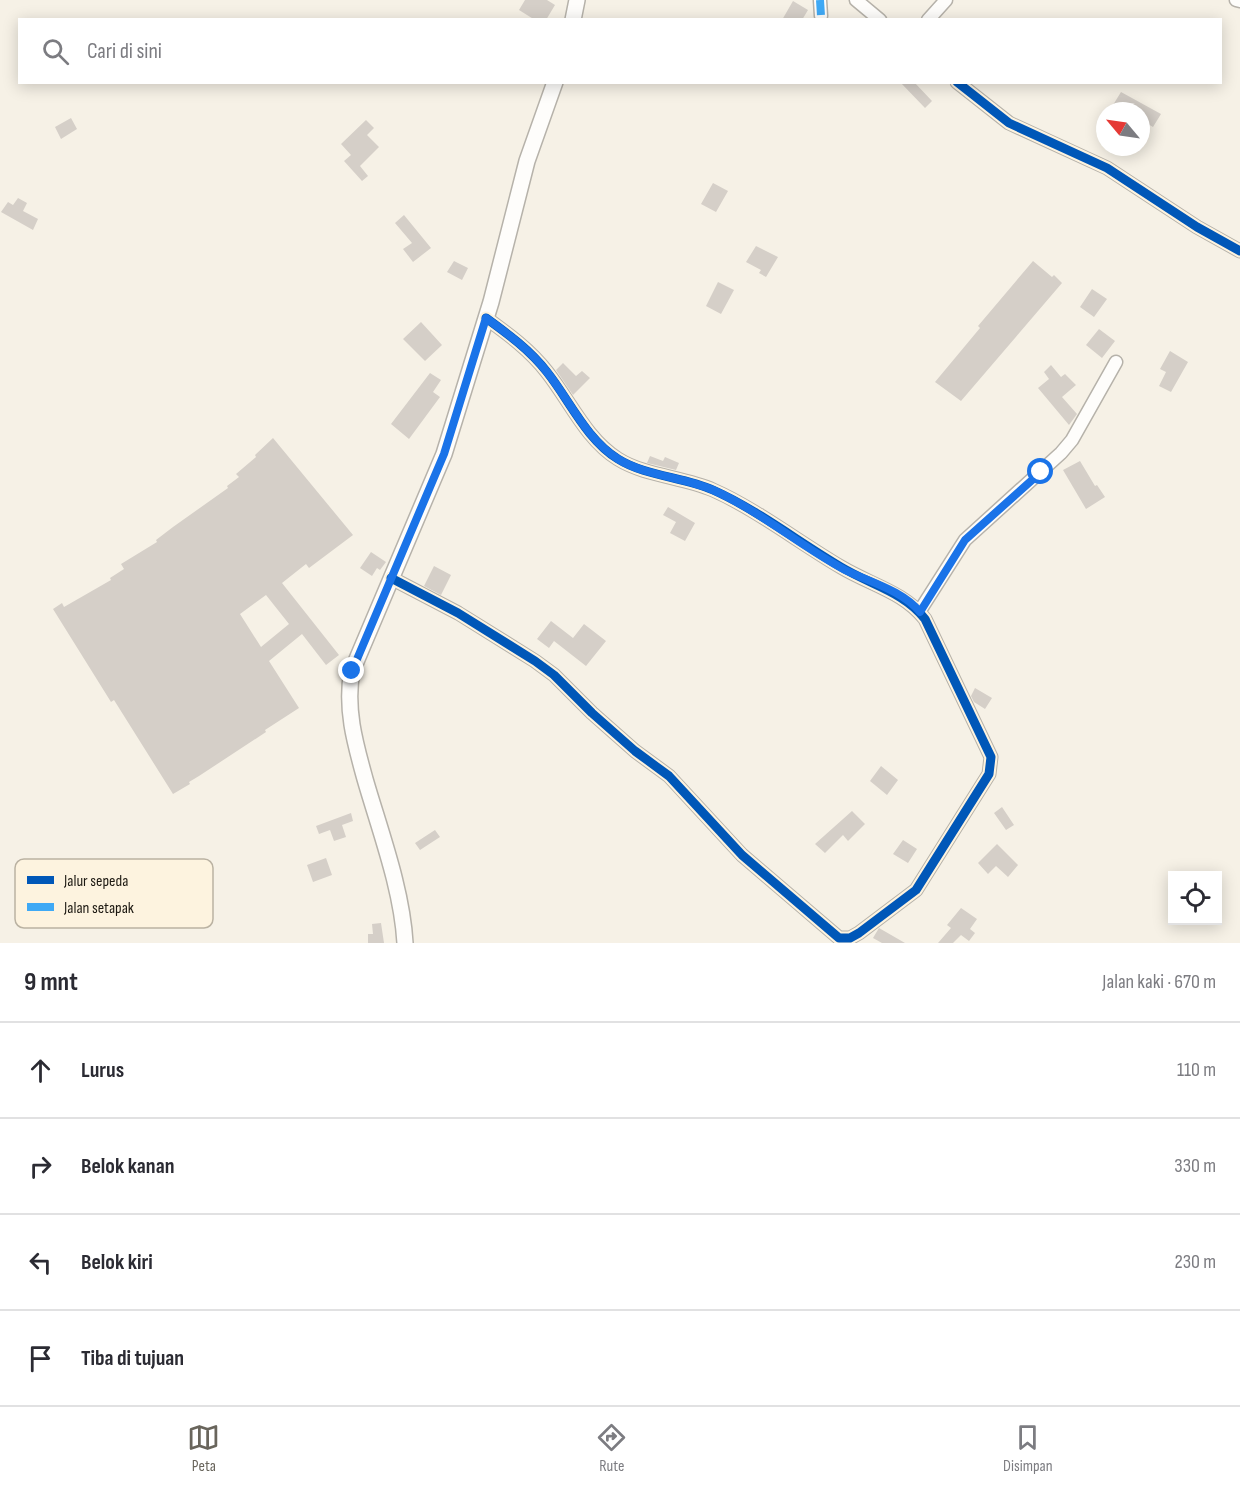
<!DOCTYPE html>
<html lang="id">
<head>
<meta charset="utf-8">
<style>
	body { margin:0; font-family:"Sofia Sans Condensed",sans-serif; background:#f7f7f7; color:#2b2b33 }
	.controls { position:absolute; right:18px; bottom:18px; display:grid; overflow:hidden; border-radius:0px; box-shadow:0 3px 15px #0003 }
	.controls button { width:54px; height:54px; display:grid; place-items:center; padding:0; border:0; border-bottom:2px solid #e1e1e2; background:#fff; color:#2b2b33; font:30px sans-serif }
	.compass { position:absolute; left:1096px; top:102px; width:54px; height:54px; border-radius:50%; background:#fff; box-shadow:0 3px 15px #0003; rotate:299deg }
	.stop { position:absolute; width:18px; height:18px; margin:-14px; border:4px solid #1a73e8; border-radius:50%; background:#fff }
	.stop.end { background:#1a73e8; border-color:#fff; box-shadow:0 2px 6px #0008 }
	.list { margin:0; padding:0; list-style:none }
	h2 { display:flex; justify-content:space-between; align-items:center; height:78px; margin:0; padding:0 24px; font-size:26px }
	h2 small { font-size:20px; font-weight:400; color:#7c7c81 }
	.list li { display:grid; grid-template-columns:39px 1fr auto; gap:18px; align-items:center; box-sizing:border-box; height:96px; padding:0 24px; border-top:2px solid #e1e1e2 }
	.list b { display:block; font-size:22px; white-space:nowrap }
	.list em { font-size:20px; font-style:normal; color:#7c7c81 }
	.icon { flex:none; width:33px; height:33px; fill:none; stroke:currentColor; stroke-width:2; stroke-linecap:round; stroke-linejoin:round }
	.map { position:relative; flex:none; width:1240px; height:943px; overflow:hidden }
	.search { position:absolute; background:#fff; box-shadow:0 3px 15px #0003; left:18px; right:18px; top:18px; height:66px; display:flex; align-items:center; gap:15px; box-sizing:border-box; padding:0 21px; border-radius:0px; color:#7c7c81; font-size:22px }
	.sheet { height:462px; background:#fff }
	nav { display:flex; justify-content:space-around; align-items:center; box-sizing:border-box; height:84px; border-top:2px solid #e1e1e2; background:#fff; font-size:16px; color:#7c7c81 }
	nav a { display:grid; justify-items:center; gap:3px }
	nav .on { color:#69655c }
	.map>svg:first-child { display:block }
	.building { fill:#d5cfc8; fill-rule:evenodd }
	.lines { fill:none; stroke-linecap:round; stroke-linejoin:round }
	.minor-casing { stroke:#b6b2aa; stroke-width:15 }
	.tertiary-casing { stroke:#b6b2aa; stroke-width:18 }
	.minor { stroke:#fefdfb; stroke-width:12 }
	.tertiary { stroke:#fefdfb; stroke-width:15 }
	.quiet { stroke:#3fa9f5; stroke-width:8; stroke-dasharray:15 8; stroke-linecap:butt }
	.cycleway-casing { stroke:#fdf3df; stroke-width:13 }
	.cycleway { stroke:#0057b8; stroke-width:9 }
	.route { stroke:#1a73e8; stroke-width:8 }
	.key { fill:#fdf3df; stroke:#bab2a2; stroke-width:1.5 }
	.key-label { font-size:16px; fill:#1d1912 }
</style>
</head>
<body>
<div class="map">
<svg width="1240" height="943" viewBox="0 0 1240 943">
	<rect width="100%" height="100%" fill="#f6f1e6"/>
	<path class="building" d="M525 0H547L555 5 546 20H535L519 10Z
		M793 1 808 10 802 20H782Z
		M900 82H914L932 101 925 108Z
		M1121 92 1161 114 1153 127 1141 120V111H1124L1113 105Z
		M71 118 77 129 61 139 55 127Z
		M366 120 374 128 367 135 379 147 360 166 368 176 362 181 344 161 351 155 341 144Z
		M713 183 728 191 716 212 701 204Z
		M18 198 27 203 23 211 38 219 33 230 1 212 8 202 13 205Z
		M404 215 431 248 413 262 403 249 412 243 395 223Z
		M756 246 778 257 766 277 759 273 761 270 746 262Z
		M454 261 468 268 462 280 447 272Z
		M1033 261 1052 277 1054 275 1062 283 961 401 935 382 980 328 978 326Z
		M718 282 734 290 721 314 706 306Z
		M1092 289 1107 299 1094 317 1080 307Z
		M421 322 442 345 425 361 403 339Z
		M1099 329 1115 341 1102 358 1086 345Z
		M1170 351 1188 362 1171 392 1159 386 1166 372 1160 369Z
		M563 363 576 376 582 371 590 378 573 395 556 370Z
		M1051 365 1061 377 1065 374 1076 385 1062 397 1077 414 1069 425 1038 388 1049 379 1044 372Z
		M430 373 441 380 433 392 440 397 409 439 391 424Z
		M273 438 353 535 309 568 306 564 282 583 339 655 326 665 302 634 269 661 299 708 265 730 266 732 199 776 189 782 190 784 173 794 114 700 111 702 53 609 62 603 64 607 111 580 110 578 124 569 121 564 157 542 156 540 173 527 228 488 227 486 239 477 236 474 256 457 255 455ZM266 595 289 624 261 647 240 614Z
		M650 456 663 461 665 457 679 463 676 470 647 463Z
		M1080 461 1095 486 1097 485 1105 497 1086 509 1063 470Z
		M668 507 695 523 685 541 670 533 676 522 663 515Z
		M371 552 386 562 380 570 377 568 372 576 360 568Z
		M434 566 451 575 441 595 424 586Z
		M551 621 573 638 584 624 606 641 586 666 554 641 549 648 537 639Z
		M975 688 992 698 985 709 974 702 971 696Z
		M881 766 898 780 887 795 870 781Z
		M1002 807 1014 825 1006 830 994 813Z
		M852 811 865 824 848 841 843 835 825 853 815 844Z
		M351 813 353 821 342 825 346 837 334 841 330 830 319 834 316 826Z
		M435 830 440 837 420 850 415 843Z
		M903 840 917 849 908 863 893 854Z
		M997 844 1018 865 1008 877 996 866 988 874 978 863Z
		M326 858 332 875 313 882 307 865Z
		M961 908 977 919 970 929 975 933 969 941 961 935 953 943H938L951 928 947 925Z
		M381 923 384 943H368V934H373L372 924Z
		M879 928 905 943H882L873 938Z"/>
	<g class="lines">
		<defs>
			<path id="minor" d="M820 0 821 16
				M856 0 880 20
				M1236 0 1240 1
				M928 20 946 0
				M957 82 1009 123 1107 168 1197 227 1240 251
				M391 578 458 613 535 661 554 675 592 713 635 751 669 776 742 855 839 938H850L859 933 916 890 989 774 991 757 925 619C904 592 871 585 841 567 800 543 756 509 713 490 684 477 645 476 618 459 586 439 570 401 547 372 530 350 508 334 486 318
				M919 612 965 540 1061 453 1072 440 1116 362"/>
			<path id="tertiary" d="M573 20 577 0
				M405 943C402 889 380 831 365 779 355 743 345 708 352 671L444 454 491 302 527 161 555 82"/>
		</defs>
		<use href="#minor" class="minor-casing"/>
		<use href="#tertiary" class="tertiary-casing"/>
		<use href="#minor" class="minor"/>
		<use href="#tertiary" class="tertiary"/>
		<path class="quiet" d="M820 0 821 16"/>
		<defs>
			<path id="cycleway" d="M957 82 1009 123 1107 168 1197 227 1240 251
				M391 578 458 613 535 661 554 675 592 713 635 751 669 776 742 855 839 938H850L859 933 916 890 989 774 991 757 925 619C904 592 871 585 841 567 800 543 756 509 713 490 684 477 645 476 618 459 586 439 570 401 547 372 530 350 508 334 486 318"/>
		</defs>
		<use href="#cycleway" class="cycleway-casing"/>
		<use href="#cycleway" class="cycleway"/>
	</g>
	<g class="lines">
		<path class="route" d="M352 671 444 454 486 318C508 334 530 350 547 372 570 401 586 439 618 459 645 476 684 477 713 490 760 511 800 546 845 570 869 582 902 590 920 612L965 540 1041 472"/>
	</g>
	<rect x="15" y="859" width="198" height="69" rx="9" class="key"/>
	<rect x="27" y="876" width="27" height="8" fill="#0057b8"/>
	<rect x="27" y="903" width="27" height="8" fill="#3fa9f5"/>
	<g class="key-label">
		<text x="64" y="886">Jalur sepeda</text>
		<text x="64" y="913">Jalan setapak</text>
	</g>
</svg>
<div class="controls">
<button><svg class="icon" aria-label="locate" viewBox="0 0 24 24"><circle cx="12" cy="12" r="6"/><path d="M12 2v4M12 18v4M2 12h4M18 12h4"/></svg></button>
</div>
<svg class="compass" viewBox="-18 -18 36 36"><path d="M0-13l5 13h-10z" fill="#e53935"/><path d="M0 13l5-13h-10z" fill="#7c7c81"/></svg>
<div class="stop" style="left:1041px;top:472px"></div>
<div class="stop end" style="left:352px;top:671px"></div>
<div class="search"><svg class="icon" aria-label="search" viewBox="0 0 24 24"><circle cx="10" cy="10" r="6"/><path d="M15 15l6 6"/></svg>Cari di sini</div>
</div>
<section class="sheet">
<h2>9 mnt<small>Jalan kaki · 670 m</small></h2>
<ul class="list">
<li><svg class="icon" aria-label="ahead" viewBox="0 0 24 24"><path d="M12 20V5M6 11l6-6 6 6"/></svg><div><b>Lurus</b></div><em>110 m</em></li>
<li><svg class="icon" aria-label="right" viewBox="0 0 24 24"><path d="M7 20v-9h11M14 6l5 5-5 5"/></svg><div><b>Belok kanan</b></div><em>330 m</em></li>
<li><svg class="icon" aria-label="left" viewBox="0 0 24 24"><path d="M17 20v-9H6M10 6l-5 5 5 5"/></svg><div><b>Belok kiri</b></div><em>230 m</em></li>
<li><svg class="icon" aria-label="arrive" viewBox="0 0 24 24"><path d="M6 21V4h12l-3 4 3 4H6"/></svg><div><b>Tiba di tujuan</b></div></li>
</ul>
</section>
<nav>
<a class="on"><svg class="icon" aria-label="map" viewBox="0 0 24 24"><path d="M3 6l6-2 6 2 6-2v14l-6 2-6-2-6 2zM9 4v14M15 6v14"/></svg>Peta</a>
<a><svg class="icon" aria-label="directions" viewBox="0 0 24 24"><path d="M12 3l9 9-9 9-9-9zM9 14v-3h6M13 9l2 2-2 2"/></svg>Rute</a>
<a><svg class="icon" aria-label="saved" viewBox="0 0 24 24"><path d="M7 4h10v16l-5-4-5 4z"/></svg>Disimpan</a>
</nav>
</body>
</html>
